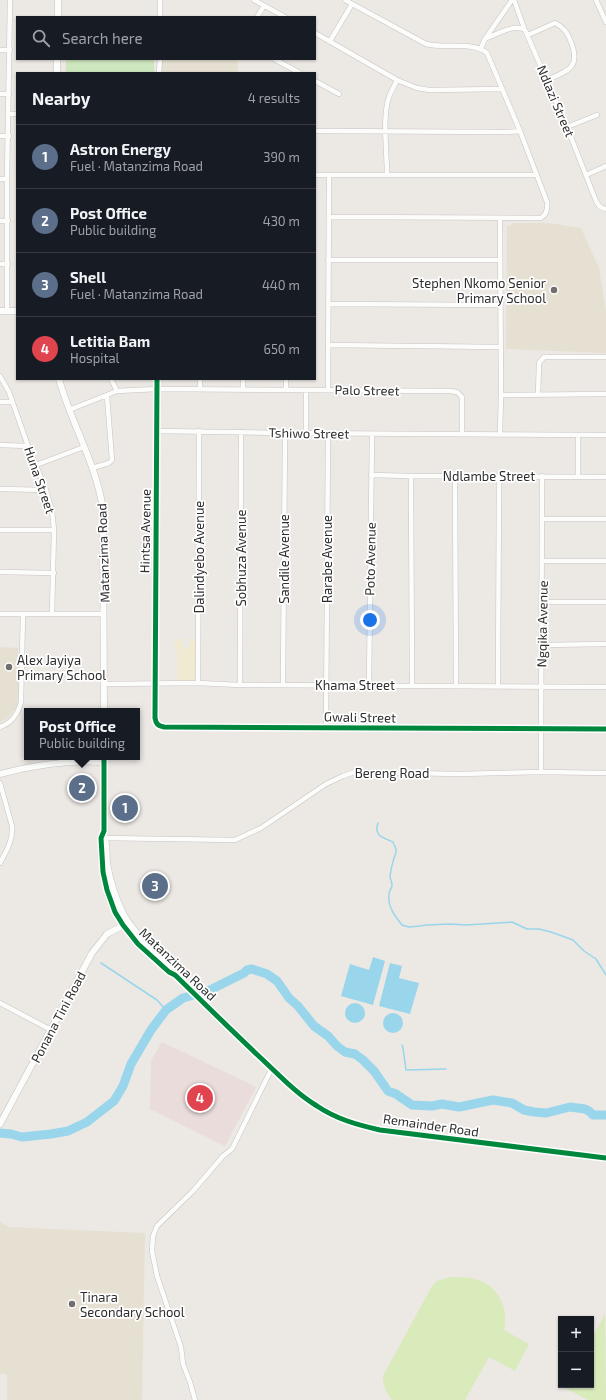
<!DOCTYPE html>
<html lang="en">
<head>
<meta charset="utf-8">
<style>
	body { margin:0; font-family:"Exo 2",sans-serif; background:#242831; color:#f1f3f6 }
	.controls { position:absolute; right:12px; bottom:12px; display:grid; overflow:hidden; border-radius:0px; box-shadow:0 1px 3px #0004 }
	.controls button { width:36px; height:36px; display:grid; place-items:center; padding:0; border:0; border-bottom:1px solid #363941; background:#171b24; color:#f1f3f6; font:20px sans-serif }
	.you { position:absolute; left:370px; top:620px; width:14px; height:14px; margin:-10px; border:3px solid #fff; border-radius:50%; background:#1a73e8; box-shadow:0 0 0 6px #1a73e833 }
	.badge { display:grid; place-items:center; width:26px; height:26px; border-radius:50%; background:#706f6e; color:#fff; font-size:13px; font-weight:700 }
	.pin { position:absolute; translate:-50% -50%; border:2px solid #fff; box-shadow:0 1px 4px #0006 }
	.popup { position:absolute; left:24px; top:708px; width:116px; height:52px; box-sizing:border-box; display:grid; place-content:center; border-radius:0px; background:#171b24; filter:drop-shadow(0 1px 3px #0005); font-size:13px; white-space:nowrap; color:#9ea1a6 }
	.popup b { font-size:15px; color:#f1f3f6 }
	.popup::after { content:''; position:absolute; left:50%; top:100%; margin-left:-8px; border:8px solid transparent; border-top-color:#171b24 }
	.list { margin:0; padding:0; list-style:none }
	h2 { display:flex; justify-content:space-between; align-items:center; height:52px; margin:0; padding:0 16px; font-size:17px }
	h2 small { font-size:13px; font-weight:400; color:#9ea1a6 }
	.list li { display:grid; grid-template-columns:26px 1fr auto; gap:12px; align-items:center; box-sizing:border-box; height:64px; padding:0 16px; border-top:1px solid #363941 }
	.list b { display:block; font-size:15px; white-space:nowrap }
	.list p { margin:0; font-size:13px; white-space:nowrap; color:#9ea1a6 }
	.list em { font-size:13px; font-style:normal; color:#9ea1a6 }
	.icon { flex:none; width:22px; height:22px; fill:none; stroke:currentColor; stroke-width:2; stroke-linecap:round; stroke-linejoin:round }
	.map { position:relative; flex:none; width:606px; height:1400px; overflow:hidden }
	.search { position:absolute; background:#171b24; box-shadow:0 1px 3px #0004; left:16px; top:16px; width:300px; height:44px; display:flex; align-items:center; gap:10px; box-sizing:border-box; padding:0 14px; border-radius:0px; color:#9ea1a6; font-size:15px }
	.panel { position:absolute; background:#171b24; box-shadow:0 1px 3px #0004; left:16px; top:72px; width:300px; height:308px; border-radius:0px }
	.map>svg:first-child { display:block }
	.education { fill:#e6e0d3 }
	.medical { fill:#e9dcdb }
	.green { fill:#cee6be }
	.sand { fill:#f0ead3 }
	.pitch { fill:#d9eabb }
	.water { fill:#99d6ec }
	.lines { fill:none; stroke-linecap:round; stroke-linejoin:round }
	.stream { stroke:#99d6ec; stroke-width:1.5 }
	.river { stroke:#99d6ec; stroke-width:9 }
	.street-casing { stroke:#c5c4c5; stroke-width:5.5 }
	.secondary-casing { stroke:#c5c4c5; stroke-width:7 }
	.street { stroke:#fcfcfb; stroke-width:4.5 }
	.secondary { stroke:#fcfcfb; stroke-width:6 }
	.cycleway-casing { stroke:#fff; stroke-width:8 }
	.cycleway { stroke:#00873e; stroke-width:5 }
	.poi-dot { fill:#706f6e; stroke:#fff; stroke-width:1.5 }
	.labels { text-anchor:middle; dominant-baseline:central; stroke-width:3.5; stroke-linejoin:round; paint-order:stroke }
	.street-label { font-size:13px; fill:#2e2e2e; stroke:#fff }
	.poi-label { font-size:13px; fill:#2e2e2e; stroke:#fff; text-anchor:start }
</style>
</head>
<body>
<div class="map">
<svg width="606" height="1400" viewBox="0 0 606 1400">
	<rect width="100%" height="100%" fill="#ece8e4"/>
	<path class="education" d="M160 59H238V73H159Z
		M514 223H549L581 228 599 268 606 312V353L506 349 507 227Z
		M0 647 18 648 19 687 17 706 8 718 0 722Z
		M0 1222 9 1227 145 1233 142 1400H7V1374H0Z"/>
	<path class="medical" d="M162 1042 256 1087 225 1146 150 1109 151 1061Z"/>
	<path class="green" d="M66 59H154V73H66Z"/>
	<path class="sand" d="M175 639H182L183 647 189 648 190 639H196C196 649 199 675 192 682H177V649L175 648Z"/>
	<path class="pitch" d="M450 1277C458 1277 467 1277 475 1279 497 1284 510 1309 504 1330L529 1344 515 1371 489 1357 465 1400H392C386 1393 383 1385 383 1376L432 1286 437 1281Z
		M605 1314 606 1400H588L565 1388 567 1385H591V1340Z"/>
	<path class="water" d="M373 957 385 961 373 1005 341 996 350 964 369 970Z
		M390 963 402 966 399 978 419 983 410 1014 379 1006Z
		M345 1013a10 10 0 1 1 20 0a10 10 0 1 1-20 0Z
		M383 1023a10 10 0 1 1 20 0a10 10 0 1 1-20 0Z"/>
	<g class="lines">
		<path class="stream" d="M378 823C373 836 384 838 393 842 399 855 395 851 393 862 392 864 390 875 390 877 391 880 392 883 392 886 391 889 389 891 389 894 387 906 395 916 402 925L409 927 420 926 426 925 450 924 466 925 512 922 527 929H539L551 932 573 940 584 951 596 959 606 975
			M101 963 157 1000 166 1010
			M402 1045 403 1048 406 1070 446 1069"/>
		<path class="river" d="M0 1133 11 1134 22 1137 51 1134 68 1131 87 1122 114 1101 123 1086 131 1064 151 1030 166 1010 183 998 208 991 244 973 247 970 252 969 267 974 277 981 289 998 298 1006 314 1026 328 1036 337 1046 345 1052 355 1054 363 1060 374 1071 388 1091 396 1094 412 1105 432 1106 442 1104 459 1107 493 1100 512 1103 524 1110 534 1112 546 1113 570 1107 585 1109 589 1111 593 1115H606"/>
		<defs>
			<path id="street" d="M254 0 285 17
				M514 0 524 28
				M596 0 606 22
				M160 17V0
				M257 17 264 6
				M315 33 397 80 417 88 429 90 502 89
				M528 35 555 23C564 27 568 33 571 42 581 68 568 71 547 80
				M485 39C495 35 515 23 525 30L567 127 596 201 600 207 606 209
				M330 41 352 4
				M481 48 485 39 512 0
				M0 50H10
				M274 59 300 73
				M159 73 160 59
				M315 81 339 94
				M0 94H9
				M9 114H17
				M567 127 597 115
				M315 131 508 132 520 131
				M0 136H9
				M315 175H537
				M387 175C387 152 382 117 389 97 391 91 395 85 397 80
				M586 175 606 166
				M0 179H7
				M330 217 541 218C547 214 548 209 547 202L520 131 487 53C474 41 443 49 426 44L345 0
				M0 221H8
				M328 260H500
				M0 264H8
				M328 304 500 305
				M7 311V179L10 0
				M328 345 500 347
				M0 376 9 392 28 446 46 490 52 511 54 530 52 614
				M111 379 117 391
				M157 379 155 718C156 724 158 726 164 727L606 729
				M200 389V379
				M243 389V379
				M328 389 329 175
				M286 390V379
				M306 390V433
				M501 395 606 394
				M538 395 539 363 544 357H606
				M0 402H12
				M69 410 117 391 157 389 450 391 457 392 462 397V434
				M157 431 285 433 606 435
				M500 434 501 395 500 218
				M578 435V476
				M0 445 28 446
				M36 465 84 447
				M92 468 109 463 112 460 107 396
				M371 475 411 476 606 477
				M411 476 412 686
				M455 476 456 686
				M0 489 46 490
				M542 519H606
				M0 530H54
				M542 561H606
				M0 572 54 573
				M542 602H606
				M0 614H104
				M542 645 606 644
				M198 683 199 431
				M104 684 198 683 240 685 606 687
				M283 684 285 433
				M240 685 241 432
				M369 685 372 434
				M498 686 499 476
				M0 727C12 723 18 714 21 702L23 614
				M326 727 328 434
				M541 772 542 476
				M0 783 12 826C13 840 7 850 0 863
				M103 838 235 840 261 828 326 784 343 776 355 772 459 774 541 772 606 773
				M0 1003 51 1030
				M195 1400 190 1382 183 1364 181 1347 157 1276 152 1251 153 1236 157 1226 193 1191 223 1156 232 1149 272 1068"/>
			<path id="secondary" d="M58 17V0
				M57 73V59
				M0 311H17
				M59 379C71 423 96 463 103 509L104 711
				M104 757V831L101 838 103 872 107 890 115 912 123 925 138 944 169 972 175 975C205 1004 234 1033 264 1061 281 1077 297 1094 317 1106 336 1119 358 1125 380 1130L606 1158
				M0 774C36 765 67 760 104 762
				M103 834C108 842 106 854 107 863 110 881 115 897 123 913 131 929 145 942 157 955 164 962 171 966 175 975
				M0 1124 92 953 107 934 128 923"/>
		</defs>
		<use href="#street" class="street-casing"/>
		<use href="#secondary" class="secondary-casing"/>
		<use href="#street" class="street"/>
		<use href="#secondary" class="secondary"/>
		<defs>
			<path id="cycleway" d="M157 379 155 718C156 724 158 726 164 727L606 729
				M104 757V831L101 838 103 872 107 890 115 912 123 925 138 944 169 972 175 975C205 1004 234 1033 264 1061 281 1077 297 1094 317 1106 336 1119 358 1125 380 1130L606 1158"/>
		</defs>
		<use href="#cycleway" class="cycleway-casing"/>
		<use href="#cycleway" class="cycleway"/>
	</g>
	<g class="poi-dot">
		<circle cx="554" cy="290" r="4"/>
		<circle cx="9" cy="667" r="4"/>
		<circle cx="72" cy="1304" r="4"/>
	</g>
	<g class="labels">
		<g class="street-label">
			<text transform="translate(556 101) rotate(67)">Ndlazi Street</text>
			<text transform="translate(367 390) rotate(1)">Palo Street</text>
			<text transform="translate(309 433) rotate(1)">Tshiwo Street</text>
			<text x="489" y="476">Ndlambe Street</text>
			<text transform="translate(40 480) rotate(71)">Huna Street</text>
			<text transform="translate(145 531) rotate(-89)">Hintsa Avenue</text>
			<text transform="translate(103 553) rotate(-92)">Matanzima Road</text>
			<text transform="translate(199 557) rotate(-90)">Dalindyebo Avenue</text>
			<text transform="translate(241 558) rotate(-90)">Sobhuza Avenue</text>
			<text transform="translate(284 559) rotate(-90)">Sandile Avenue</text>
			<text transform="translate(327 559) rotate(-90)">Rarabe Avenue</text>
			<text transform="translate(370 559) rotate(-89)">Poto Avenue</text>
			<text transform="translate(542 624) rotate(-89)">Ngqika Avenue</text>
			<text x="355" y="685">Khama Street</text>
			<text transform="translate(360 717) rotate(1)">Gwali Street</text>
			<text x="392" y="773">Bereng Road</text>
			<text transform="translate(178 964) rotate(43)">Matanzima Road</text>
			<text transform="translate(58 1017) rotate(-62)">Ponana Tini Road</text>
			<text transform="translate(431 1125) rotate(8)">Remainder Road</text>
		</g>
		<g class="poi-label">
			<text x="546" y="283" text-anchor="end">Stephen Nkomo Senior<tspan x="546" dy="15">Primary School</tspan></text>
			<text x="17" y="660">Alex Jayiya<tspan x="17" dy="15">Primary School</tspan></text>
			<text x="80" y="1297">Tinara<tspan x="80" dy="15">Secondary School</tspan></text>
		</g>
	</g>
</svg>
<div class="controls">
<button>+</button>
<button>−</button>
</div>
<div class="you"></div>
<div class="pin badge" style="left:125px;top:808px;background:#5c6f8a">1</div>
<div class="pin badge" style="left:82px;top:788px;background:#5c6f8a">2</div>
<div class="popup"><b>Post Office</b>Public building</div>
<div class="pin badge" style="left:155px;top:886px;background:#5c6f8a">3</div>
<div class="pin badge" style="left:200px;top:1098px;background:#e0444e">4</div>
<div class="search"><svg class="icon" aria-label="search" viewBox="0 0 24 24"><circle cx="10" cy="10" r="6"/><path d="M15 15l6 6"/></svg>Search here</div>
<section class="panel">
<h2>Nearby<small>4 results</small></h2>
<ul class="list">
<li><span class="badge" style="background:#5c6f8a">1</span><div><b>Astron Energy</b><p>Fuel · Matanzima Road</p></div><em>390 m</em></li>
<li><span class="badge" style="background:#5c6f8a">2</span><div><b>Post Office</b><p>Public building</p></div><em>430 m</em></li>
<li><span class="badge" style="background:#5c6f8a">3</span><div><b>Shell</b><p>Fuel · Matanzima Road</p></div><em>440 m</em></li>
<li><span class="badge" style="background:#e0444e">4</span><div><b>Letitia Bam</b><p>Hospital</p></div><em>650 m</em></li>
</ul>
</section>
</div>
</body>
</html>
